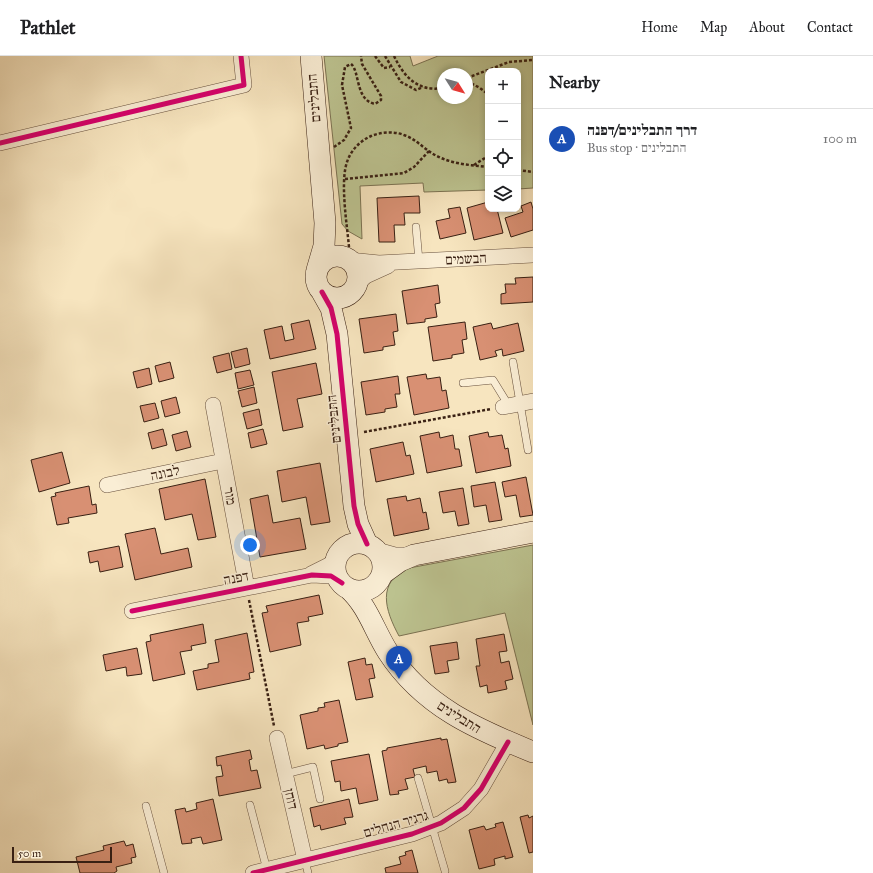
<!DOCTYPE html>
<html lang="en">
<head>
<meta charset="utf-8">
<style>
	body { margin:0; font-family:"IM FELL Great Primer","Frank Ruhl Libre",serif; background:#f2f2f2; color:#202124 }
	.controls { position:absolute; right:12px; top:12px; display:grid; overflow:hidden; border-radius:8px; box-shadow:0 2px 6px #0003 }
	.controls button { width:36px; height:36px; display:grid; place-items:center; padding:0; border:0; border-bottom:1px solid #e0e0e0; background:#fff; color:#202124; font:20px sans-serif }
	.compass { position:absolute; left:437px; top:12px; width:36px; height:36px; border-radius:50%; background:#fff; box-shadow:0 2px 6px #0003; rotate:127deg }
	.scale { position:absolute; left:12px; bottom:10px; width:100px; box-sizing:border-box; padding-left:4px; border:2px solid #392013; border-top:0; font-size:11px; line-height:14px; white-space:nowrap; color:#392013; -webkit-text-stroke:3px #faeed5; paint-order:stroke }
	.you { position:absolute; left:250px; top:489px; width:14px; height:14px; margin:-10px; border:3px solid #fff; border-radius:50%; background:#1a73e8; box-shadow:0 0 0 6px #1a73e833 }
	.badge { display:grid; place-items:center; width:26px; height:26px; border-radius:50%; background:#d93025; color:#fff; font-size:13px; font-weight:700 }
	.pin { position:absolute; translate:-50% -33px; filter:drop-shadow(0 1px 2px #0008) }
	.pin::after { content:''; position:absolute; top:21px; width:14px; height:12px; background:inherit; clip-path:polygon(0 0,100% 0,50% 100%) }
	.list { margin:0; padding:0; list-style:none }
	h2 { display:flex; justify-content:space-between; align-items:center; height:52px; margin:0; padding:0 16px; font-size:17px }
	h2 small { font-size:13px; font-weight:400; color:#757577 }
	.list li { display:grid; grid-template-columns:26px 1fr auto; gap:12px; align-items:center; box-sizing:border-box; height:60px; padding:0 16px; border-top:1px solid #e0e0e0 }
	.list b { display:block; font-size:15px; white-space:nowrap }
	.list p { margin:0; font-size:13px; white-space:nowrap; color:#757577 }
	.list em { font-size:13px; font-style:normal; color:#757577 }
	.icon { flex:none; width:22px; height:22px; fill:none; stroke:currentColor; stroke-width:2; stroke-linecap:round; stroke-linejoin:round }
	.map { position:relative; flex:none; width:533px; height:817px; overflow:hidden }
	header { display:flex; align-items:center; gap:24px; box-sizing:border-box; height:56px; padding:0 20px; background:#fff; border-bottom:1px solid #e0e0e0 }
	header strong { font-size:19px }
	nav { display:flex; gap:22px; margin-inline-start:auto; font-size:14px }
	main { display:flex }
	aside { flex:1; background:#fff }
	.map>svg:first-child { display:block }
	.green { fill:#bdc491; stroke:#7b7252; fill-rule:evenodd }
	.building { fill:#d89073; stroke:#392013 }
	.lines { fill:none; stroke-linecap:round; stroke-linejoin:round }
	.lane-casing { stroke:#68513e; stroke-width:8 }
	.street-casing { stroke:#68513e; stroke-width:16 }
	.secondary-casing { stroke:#392013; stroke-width:22 }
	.path { stroke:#392013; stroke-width:2.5; stroke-dasharray:3 2; stroke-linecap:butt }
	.lane { stroke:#faeed5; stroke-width:7 }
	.street { stroke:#faeed5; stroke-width:15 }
	.secondary { stroke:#faeed5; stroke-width:21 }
	.cycleway-casing { stroke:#faeed5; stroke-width:8 }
	.cycleway { stroke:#d6006c; stroke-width:5 }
	.labels { text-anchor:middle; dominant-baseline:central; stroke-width:3; stroke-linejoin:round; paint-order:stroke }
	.street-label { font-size:14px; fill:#392013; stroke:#faeed5 }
</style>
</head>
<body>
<header>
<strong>Pathlet</strong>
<nav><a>Home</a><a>Map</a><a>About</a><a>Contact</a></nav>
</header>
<main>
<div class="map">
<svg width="533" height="817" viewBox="0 0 533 817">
	<rect width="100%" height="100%" fill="#f7e5bf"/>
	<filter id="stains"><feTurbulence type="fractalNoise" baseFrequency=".005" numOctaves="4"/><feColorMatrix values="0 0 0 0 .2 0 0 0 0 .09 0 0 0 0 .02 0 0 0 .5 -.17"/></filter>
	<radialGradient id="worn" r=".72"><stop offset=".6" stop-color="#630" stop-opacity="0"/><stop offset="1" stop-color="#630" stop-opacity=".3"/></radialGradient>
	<path class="green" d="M324 0H410L413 10 438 0H533V132L518 133V15H488V134L424 136 423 127 360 130 362 183 348 175 342 168ZM443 18H467V42H443Z
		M533 489V669L505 557 399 580C385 554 376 526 409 512Z"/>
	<path class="building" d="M419 140 420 157H404L405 169H394L395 186H379L377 142Z
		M488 146V153H497L503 177 474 184 467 152Z
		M531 146 533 153V174L511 181 505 162 523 156 521 150Z
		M460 151 466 177 440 183 436 165 450 162 448 153Z
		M533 221V246L501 248V238L506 237 505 228H516L515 222Z
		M438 229 440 247 435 248 437 261 425 263V266L407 268 402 235Z
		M396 258 398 275 393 276 395 289 383 291V294L364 297 359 263Z
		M309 264 316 293 270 303 264 274 282 270 285 285 294 283 291 268Z
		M465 266 467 283 462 284 464 297 452 299V302L433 305 428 271Z
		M491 267 493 273 518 267 524 295 503 300 502 293 495 295 497 300 480 304 473 271Z
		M247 292 250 308 235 312 231 296Z
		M229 297 232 313 217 317 213 301Z
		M170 306 174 322 159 326 155 310Z
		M316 307 322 338 297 343 303 371 283 375 272 316Z
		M149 312 152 328 137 332 133 316Z
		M250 314 254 329 238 333 235 317Z
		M426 318 427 323 440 321 442 335 446 334 449 352 414 359 407 321Z
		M398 320 400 338H395L397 351 385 353V356L366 359 361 326Z
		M254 331 257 347 242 351 238 335Z
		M176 341 180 357 165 361 161 345Z
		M155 347 159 362 144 366 140 350Z
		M259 353 262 369 247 373 243 357Z
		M163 373 167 389 152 393 148 377Z
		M263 373 267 388 251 392 248 377Z
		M187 375 191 391 176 395 172 379Z
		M439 376 440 382 453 379 455 393H459L462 410 427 417 420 380Z
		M488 376 489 381 502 379 505 393 508 392 511 410 476 417 469 380Z
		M403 386 406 400 410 399 414 418 376 426 370 393Z
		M62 396 70 427 39 436 31 404Z
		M320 407 330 466 311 469 306 441 282 446 277 415Z
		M526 421 533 459 520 461 516 439 505 441 502 426Z
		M205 423 216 481 198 484 192 458 165 464 159 433Z
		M495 426 502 464 489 466 486 449 474 451 471 430Z
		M89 430 92 449 96 448 97 457 68 462 69 467 57 469 51 441 56 440 55 437Z
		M463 432 469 468 458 470 455 455 443 457 439 436Z
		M268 439 273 467 300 462 306 493 260 501 250 443Z
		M406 440 407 445 420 442 423 457 426 456 429 473 394 480 387 443Z
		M155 472 161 498 188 492 192 511 135 524 125 478Z
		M119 490 123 511 100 516 98 505 90 507 88 496Z
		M319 539 323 558 308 561 309 565 297 567 301 589 270 596 262 557 268 556 266 550Z
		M203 568 206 587 191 590 192 594 180 596 185 618 153 625 146 586 151 585 150 579Z
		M247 577 254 616 249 617 250 623 197 634 193 615 208 612V608L219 606 215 584Z
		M504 578 507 595 499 596 501 607 509 605 513 623 505 625 507 633 488 637 487 629 480 631 476 610H480L476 583Z
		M457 586 459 603 447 605 449 616 435 618 430 590Z
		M137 592 142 618 127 620 126 611 106 615 103 599Z
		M365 602 366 609 372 608 375 622 369 623 373 641 356 644 348 606Z
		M339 644 348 686 338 688V690L325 693 324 689 307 693 300 659 318 655V652L325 651 324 647Z
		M441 682V684L447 683 456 726 448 727 447 723 439 725 437 715 427 717 426 710 413 713 415 721 405 723 408 733 398 735 399 738 390 739 382 695 387 694V692Z
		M250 694 252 703 249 704 251 715 257 714 261 732 219 740 216 721 223 720 221 709 217 710 216 701Z
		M369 698 378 744 359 748 356 732 341 735 340 725 335 726 331 705Z
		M213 743 222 784 203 788 201 781 191 783 192 787 182 788 175 754 185 752 186 756 197 753 196 747Z
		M349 743 353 761 344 762 346 768 321 774 320 769 314 771 310 752Z
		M528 759 529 762 533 760V796L529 797 520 761Z
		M503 766 513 801 505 803V800L494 803 495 809 479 813 469 774 484 770 486 774 496 771 495 768Z
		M124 785 126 790 133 788 136 801 131 802 132 807 116 811 117 815 114 817H80L76 801 104 794 103 790Z
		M412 794 418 817H386L385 812 401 808 399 801 406 799 405 796Z"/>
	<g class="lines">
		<defs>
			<path id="lane" d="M416 171 419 205
				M513 306 528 394
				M463 327 493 324 509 350
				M285 718 313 711 320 743
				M418 722 445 815
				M250 749 267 814
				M146 750 164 817
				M305 804 308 817"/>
			<path id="street" d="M0 87 244 29 241 0
				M349 204 379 207 533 199
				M357 228 366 220 388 210
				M213 349 247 532
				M503 351 533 345
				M107 429 223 405
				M377 494 395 499H411
				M311 518 329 509 338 501
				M132 555 312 519 331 520 342 527
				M277 682 305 804
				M253 817 412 778 441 767 464 752 481 733 508 686"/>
			<path id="secondary" d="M311 0 325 167 324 190 317 214
				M316 221a21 21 0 1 1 42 0a21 21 0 1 1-42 0Z
				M322 236 331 252 337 278 354 450 358 468 367 488
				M335 511a24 24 0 1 1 48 0a24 24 0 1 1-48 0Z
				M382 518 400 505 414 499 533 476
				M348 532C368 550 374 574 388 596 423 650 476 673 533 696"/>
		</defs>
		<use href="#lane" class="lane-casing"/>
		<use href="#street" class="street-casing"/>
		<use href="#secondary" class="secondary-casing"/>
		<path class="path" d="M375 0 384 12 390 11
			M385 0 401 26 416 34 423 31
			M394 0C404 21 418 36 443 32
			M467 22 509 6 533 4
			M467 25 480 32 488 38
			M334 91 344 84 351 72 342 29 345 11 351 8C360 15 355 44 375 48L381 44V40L362 8 361 0
			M474 109 488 100
			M518 114 533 116
			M345 123 404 117 414 111 429 95
			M349 191C347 169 340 126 347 106 351 94 360 85 371 80 381 76 394 75 404 79 416 83 424 93 435 99 451 108 470 109 488 111
			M364 376 491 353
			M249 544 274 670"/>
		<use href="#lane" class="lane"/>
		<use href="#street" class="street"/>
		<use href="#secondary" class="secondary"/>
		<defs>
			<path id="cycleway" d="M0 87 244 29 241 0
				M322 236 331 252 337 278 354 450 358 468 367 488
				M132 555 312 519 331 520 342 527
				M253 817 412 778 441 767 464 752 481 733 508 686"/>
		</defs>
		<use href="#cycleway" class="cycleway-casing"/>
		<use href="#cycleway" class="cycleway"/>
	</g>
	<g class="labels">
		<g class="street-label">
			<text transform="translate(314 42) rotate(-95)">התבלינים</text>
			<text transform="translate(466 203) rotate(-3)">הבשמים</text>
			<text transform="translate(334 363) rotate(-96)">התבלינים</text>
			<text transform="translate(165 417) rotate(-12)">לבונה</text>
			<text transform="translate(230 440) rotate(80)">מור</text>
			<text transform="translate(236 522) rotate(-11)">דפנה</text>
			<text transform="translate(459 661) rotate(32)">התבלינים</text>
			<text transform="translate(291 743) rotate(77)">דוחן</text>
			<text transform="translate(396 768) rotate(-16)">גרגיר הנחלים</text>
		</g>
	</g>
	<rect width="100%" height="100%" filter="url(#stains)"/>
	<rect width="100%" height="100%" fill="url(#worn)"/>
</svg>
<div class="controls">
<button>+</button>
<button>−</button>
<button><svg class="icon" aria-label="locate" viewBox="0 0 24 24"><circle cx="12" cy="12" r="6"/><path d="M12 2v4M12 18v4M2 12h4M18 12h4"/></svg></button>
<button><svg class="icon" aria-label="layers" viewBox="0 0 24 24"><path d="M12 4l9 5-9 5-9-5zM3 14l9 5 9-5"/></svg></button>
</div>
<svg class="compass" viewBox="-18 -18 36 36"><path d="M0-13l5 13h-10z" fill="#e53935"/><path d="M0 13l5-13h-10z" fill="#757577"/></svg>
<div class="scale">50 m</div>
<div class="you"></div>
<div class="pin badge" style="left:399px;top:623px;background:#1a4fb4">A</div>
</div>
<aside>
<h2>Nearby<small></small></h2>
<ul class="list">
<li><span class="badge" style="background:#1a4fb4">A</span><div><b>דרך התבלינים/דפנה</b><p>Bus stop · התבלינים</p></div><em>100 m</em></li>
</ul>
</aside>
</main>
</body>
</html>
